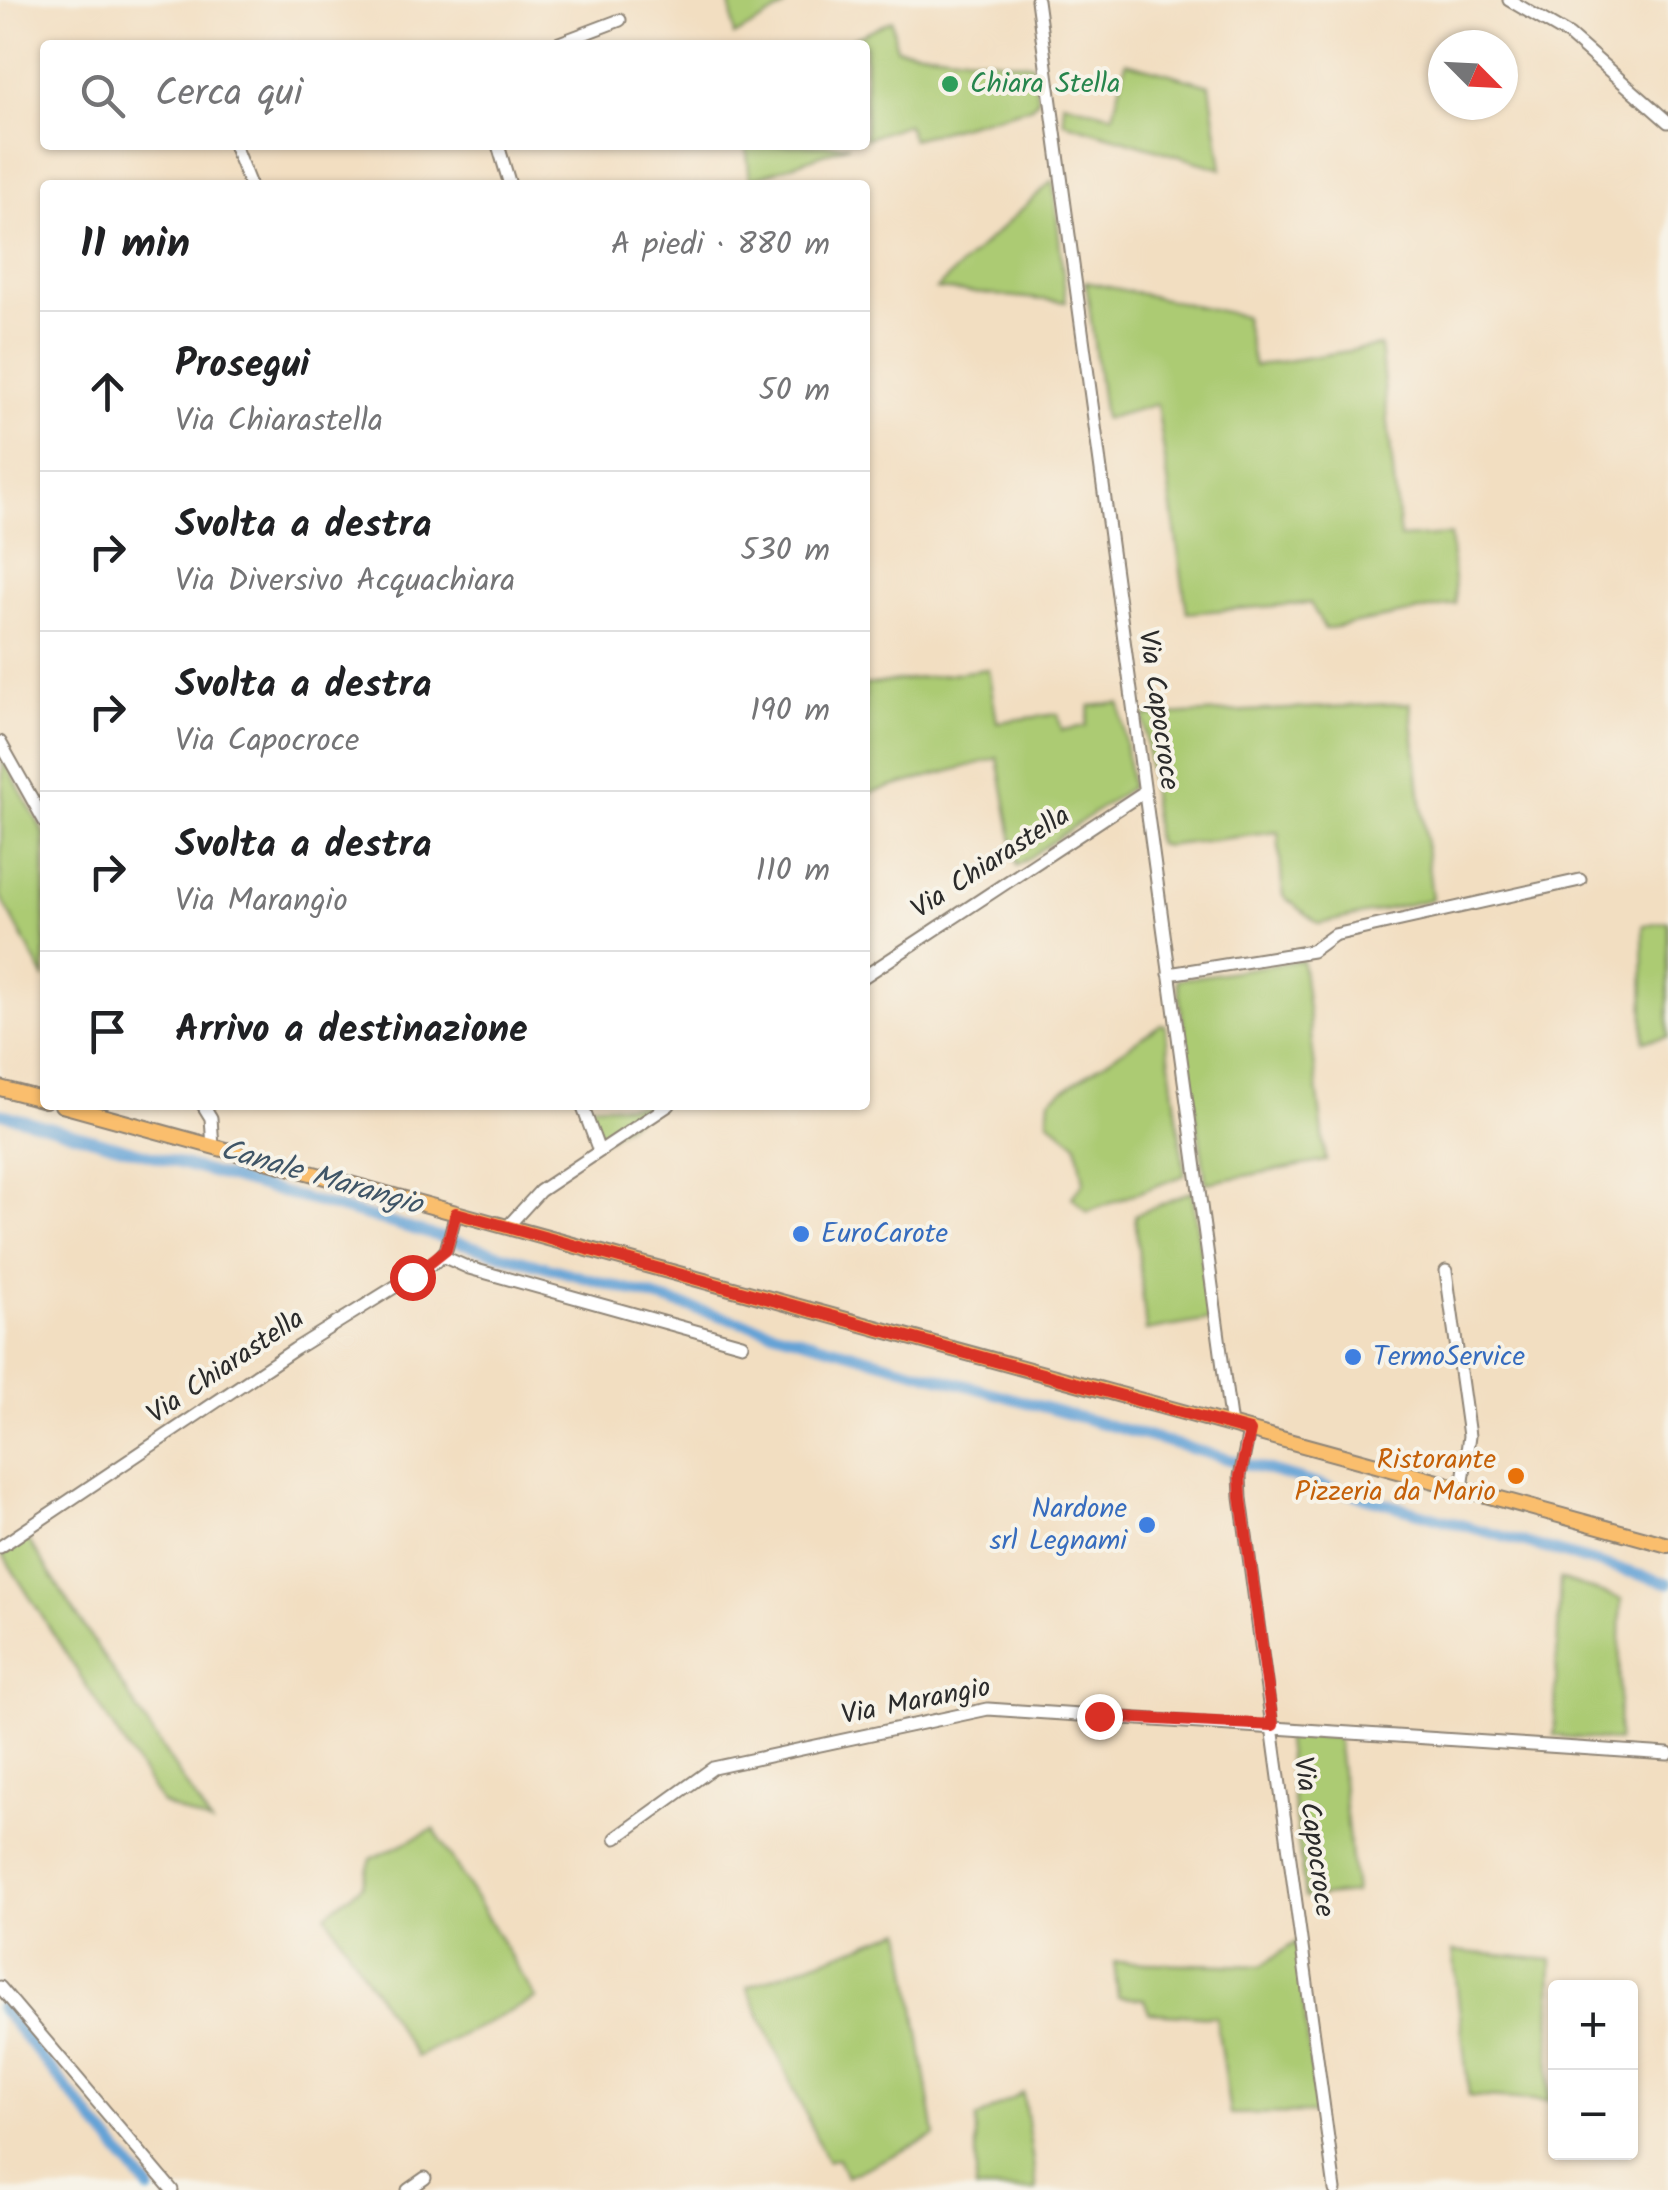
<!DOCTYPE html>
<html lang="it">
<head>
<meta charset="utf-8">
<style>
	body { margin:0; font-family:Kalam,sans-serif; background:#f2f2f2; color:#202124 }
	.controls { position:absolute; right:30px; bottom:30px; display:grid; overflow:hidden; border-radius:10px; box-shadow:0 2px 8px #0004 }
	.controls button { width:90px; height:90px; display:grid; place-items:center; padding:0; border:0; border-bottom:2px solid #e0e0e0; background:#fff; color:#202124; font:50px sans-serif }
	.compass { position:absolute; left:1428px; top:30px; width:90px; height:90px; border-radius:50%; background:#fff; box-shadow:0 2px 8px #0004; rotate:114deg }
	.stop { position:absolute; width:30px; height:30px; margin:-22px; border:8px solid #d93025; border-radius:50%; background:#fff }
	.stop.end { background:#d93025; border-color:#fff; box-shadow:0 2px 10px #0008 }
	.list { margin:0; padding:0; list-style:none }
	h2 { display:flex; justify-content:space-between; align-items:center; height:130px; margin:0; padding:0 40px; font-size:42px }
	h2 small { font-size:32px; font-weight:400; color:#757577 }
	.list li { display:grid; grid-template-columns:65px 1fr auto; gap:30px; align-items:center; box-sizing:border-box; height:160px; padding:0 40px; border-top:2px solid #e0e0e0 }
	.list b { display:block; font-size:38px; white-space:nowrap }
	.list p { margin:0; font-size:32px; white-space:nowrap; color:#757577 }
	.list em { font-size:32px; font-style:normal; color:#757577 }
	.icon { flex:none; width:55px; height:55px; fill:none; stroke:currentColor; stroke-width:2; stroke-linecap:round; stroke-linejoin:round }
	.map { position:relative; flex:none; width:1668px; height:2190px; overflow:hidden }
	.search { position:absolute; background:#fff; box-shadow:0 2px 8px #0004; left:40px; top:40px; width:830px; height:110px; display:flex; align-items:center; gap:25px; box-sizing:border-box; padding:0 35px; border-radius:10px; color:#757577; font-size:38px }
	.panel { position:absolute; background:#fff; box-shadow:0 2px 8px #0004; left:40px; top:180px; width:830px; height:930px; border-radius:10px }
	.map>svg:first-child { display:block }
	.green { fill:#accb73; stroke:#6c7b4f; stroke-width:2.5 }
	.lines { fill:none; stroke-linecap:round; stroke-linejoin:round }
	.canal { stroke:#65a3d6; stroke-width:11 }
	.minor-casing { stroke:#8e8476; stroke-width:15 }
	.major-casing { stroke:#8e8476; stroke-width:18 }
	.minor { stroke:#fff; stroke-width:11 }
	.major { stroke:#fabe6d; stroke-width:14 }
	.route { stroke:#d93025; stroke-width:12 }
	.leisure-dot { fill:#2e9e5b; stroke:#f7f3e8; stroke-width:4 }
	.shop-dot { fill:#3f7fe0; stroke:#f7f3e8; stroke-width:4 }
	.food-dot { fill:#e8710a; stroke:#f7f3e8; stroke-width:4 }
	.labels { text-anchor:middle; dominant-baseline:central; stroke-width:8; stroke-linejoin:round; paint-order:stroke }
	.leisure-label { font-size:28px; fill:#27864d; stroke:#f7f3e8; text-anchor:start }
	.street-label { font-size:28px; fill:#2b2b2b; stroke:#f7f3e8 }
	.shop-label { font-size:28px; fill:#366cbe; stroke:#f7f3e8; text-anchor:start }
	.food-label { font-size:28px; fill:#c56008; stroke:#f7f3e8; text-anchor:end }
	.water-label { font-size:30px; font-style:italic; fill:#3f5567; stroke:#f7f3e8 }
</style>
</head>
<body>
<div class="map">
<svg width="1668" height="2190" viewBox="0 0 1668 2190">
	<rect width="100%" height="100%" fill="#f7f3e8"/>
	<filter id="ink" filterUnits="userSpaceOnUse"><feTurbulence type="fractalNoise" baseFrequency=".01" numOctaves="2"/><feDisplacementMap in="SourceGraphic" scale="20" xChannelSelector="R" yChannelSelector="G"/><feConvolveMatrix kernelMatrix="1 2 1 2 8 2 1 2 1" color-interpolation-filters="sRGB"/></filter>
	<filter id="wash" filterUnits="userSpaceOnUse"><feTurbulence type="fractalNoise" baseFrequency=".0048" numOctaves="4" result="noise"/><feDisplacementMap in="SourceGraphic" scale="40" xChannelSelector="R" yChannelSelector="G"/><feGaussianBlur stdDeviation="2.25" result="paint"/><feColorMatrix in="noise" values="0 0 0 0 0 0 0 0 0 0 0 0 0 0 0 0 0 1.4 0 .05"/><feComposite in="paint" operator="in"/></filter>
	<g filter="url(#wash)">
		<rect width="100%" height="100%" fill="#f2dec1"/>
		<path class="green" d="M730 0H782L784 8 734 36Z
			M892 20 896 48 1032 64 1038 100 1030 107 912 139 907 124 865 139V45H840Z
			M1126 62 1210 85 1222 169 1064 122 1063 102 1113 115Z
			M746 145H849L750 180Z
			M1053 180 1066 302 936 289Z
			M1086 282 1244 316 1254 366 1380 346 1400 538 1450 535 1456 604 1325 629 1310 603 1187 613 1157 404 1104 419Z
			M988 669 997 722 1058 714 1062 730 1086 726 1090 706 1120 703 1131 787 1017 866 998 758 865 794V685Z
			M1410 703 1432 899 1319 924 1283 896 1278 832 1164 846 1156 843 1144 716Z
			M3 759 45 835V979L0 895Z
			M1668 921V1037L1644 1041 1643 925Z
			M1302 960 1326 1161 1206 1183 1177 980Z
			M1161 1024 1165 1025 1185 1175 1087 1212 1072 1197 1084 1182 1077 1144 1048 1120 1050 1099Z
			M585 1105H655L603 1141Z
			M1192 1191 1210 1320 1146 1331 1135 1215Z
			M27 1538 211 1824 162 1804 3 1555Z
			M1560 1579 1621 1599 1618 1741 1554 1736Z
			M1285 1733 1337 1737 1355 1893 1305 1898Z
			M434 1829 536 1999 416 2057 326 1914 362 1886 371 1859Z
			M903 1930 935 2136 846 2177 838 2158 827 2161 747 1987Z
			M1296 1942 1317 2113 1230 2114 1216 2017 1149 2013 1144 1999 1118 1997 1114 1962 1261 1966Z
			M1453 1951 1552 1960 1549 2101 1469 2096Z
			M1023 2093 1037 2190H976V2119Z"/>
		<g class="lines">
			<path class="canal" d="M0 1113 1668 1583
				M0 2007 150 2190"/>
		</g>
	</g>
	<g filter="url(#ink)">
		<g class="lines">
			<defs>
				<path id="minor" d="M1037 0 1231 1426
					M1509 0 1569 35 1668 122
					M554 45 620 20
					M234 145 250 185
					M498 145 510 185
					M0 742 45 822
					M1169 974 1312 951 1334 935 1580 880
					M865 976 1144 792
					M203 1105 211 1118 213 1147
					M582 1105 599 1151
					M507 1227 540 1191 669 1105
					M442 1256 469 1268 742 1344
					M1446 1271 1469 1436 1462 1489
					M1249 1431 1240 1476 1241 1498 1335 2190
					M0 1547 295 1349 438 1260 446 1250 456 1213
					M616 1838 713 1768 988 1709 1668 1754
					M0 1987 172 2190
					M408 2190 425 2178"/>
				<path id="major" d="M0 1088 45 1100
					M62 1105 1668 1545"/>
			</defs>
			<use href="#minor" class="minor-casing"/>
			<use href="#major" class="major-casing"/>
			<use href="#minor" class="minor"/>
			<use href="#major" class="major"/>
		</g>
	</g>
	<g class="lines" filter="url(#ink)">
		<path class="route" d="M412 1277 446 1250 456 1213 1250 1431 1240 1476 1241 1498 1273 1725 1099 1716"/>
	</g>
	<circle class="leisure-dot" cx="950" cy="84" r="10"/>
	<g class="shop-dot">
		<circle cx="801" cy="1234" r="10"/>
		<circle cx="1353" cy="1357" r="10"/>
		<circle cx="1147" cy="1525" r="10"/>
	</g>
	<circle class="food-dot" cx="1516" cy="1476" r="10"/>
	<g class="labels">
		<g class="leisure-label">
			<text x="970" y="84">Chiara Stella</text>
		</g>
		<g class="street-label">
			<text transform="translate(1158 710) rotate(82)">Via Capocroce</text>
			<text transform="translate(991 863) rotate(-33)">Via Chiarastella</text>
			<text transform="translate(226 1367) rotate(-34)">Via Chiarastella</text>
			<text transform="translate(916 1702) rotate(-11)">Via Marangio</text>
			<text transform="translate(1313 1837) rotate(82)">Via Capocroce</text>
		</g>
		<g class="shop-label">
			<text x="821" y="1234">EuroCarote</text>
			<text x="1373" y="1357">TermoService</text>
			<text x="1127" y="1509" text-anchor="end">Nardone<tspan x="1127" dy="32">srl Legnami</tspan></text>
		</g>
		<g class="food-label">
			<text x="1496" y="1460">Ristorante<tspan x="1496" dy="32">Pizzeria da Mario</tspan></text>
		</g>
		<g class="water-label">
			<text transform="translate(321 1178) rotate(16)">Canale Marangio</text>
		</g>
	</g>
</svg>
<div class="controls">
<button>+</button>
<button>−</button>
</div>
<svg class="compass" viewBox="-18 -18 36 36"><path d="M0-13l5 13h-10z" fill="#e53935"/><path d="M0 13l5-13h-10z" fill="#757577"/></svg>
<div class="stop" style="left:412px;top:1277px"></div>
<div class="stop end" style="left:1099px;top:1716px"></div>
<div class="search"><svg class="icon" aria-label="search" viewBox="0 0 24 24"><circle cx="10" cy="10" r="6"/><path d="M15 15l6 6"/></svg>Cerca qui</div>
<section class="panel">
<h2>11 min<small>A piedi · 880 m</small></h2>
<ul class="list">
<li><svg class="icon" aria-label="ahead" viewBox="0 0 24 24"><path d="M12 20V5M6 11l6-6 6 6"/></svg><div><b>Prosegui</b><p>Via Chiarastella</p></div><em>50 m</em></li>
<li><svg class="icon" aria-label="right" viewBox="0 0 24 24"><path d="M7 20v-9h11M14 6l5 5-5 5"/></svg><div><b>Svolta a destra</b><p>Via Diversivo Acquachiara</p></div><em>530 m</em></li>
<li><svg class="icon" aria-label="right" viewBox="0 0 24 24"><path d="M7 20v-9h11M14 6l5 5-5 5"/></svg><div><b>Svolta a destra</b><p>Via Capocroce</p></div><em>190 m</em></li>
<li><svg class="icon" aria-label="right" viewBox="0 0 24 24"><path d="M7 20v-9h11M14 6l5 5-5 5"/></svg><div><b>Svolta a destra</b><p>Via Marangio</p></div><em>110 m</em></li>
<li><svg class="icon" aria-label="arrive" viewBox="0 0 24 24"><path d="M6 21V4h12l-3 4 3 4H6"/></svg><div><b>Arrivo a destinazione</b></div></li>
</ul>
</section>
</div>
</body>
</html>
